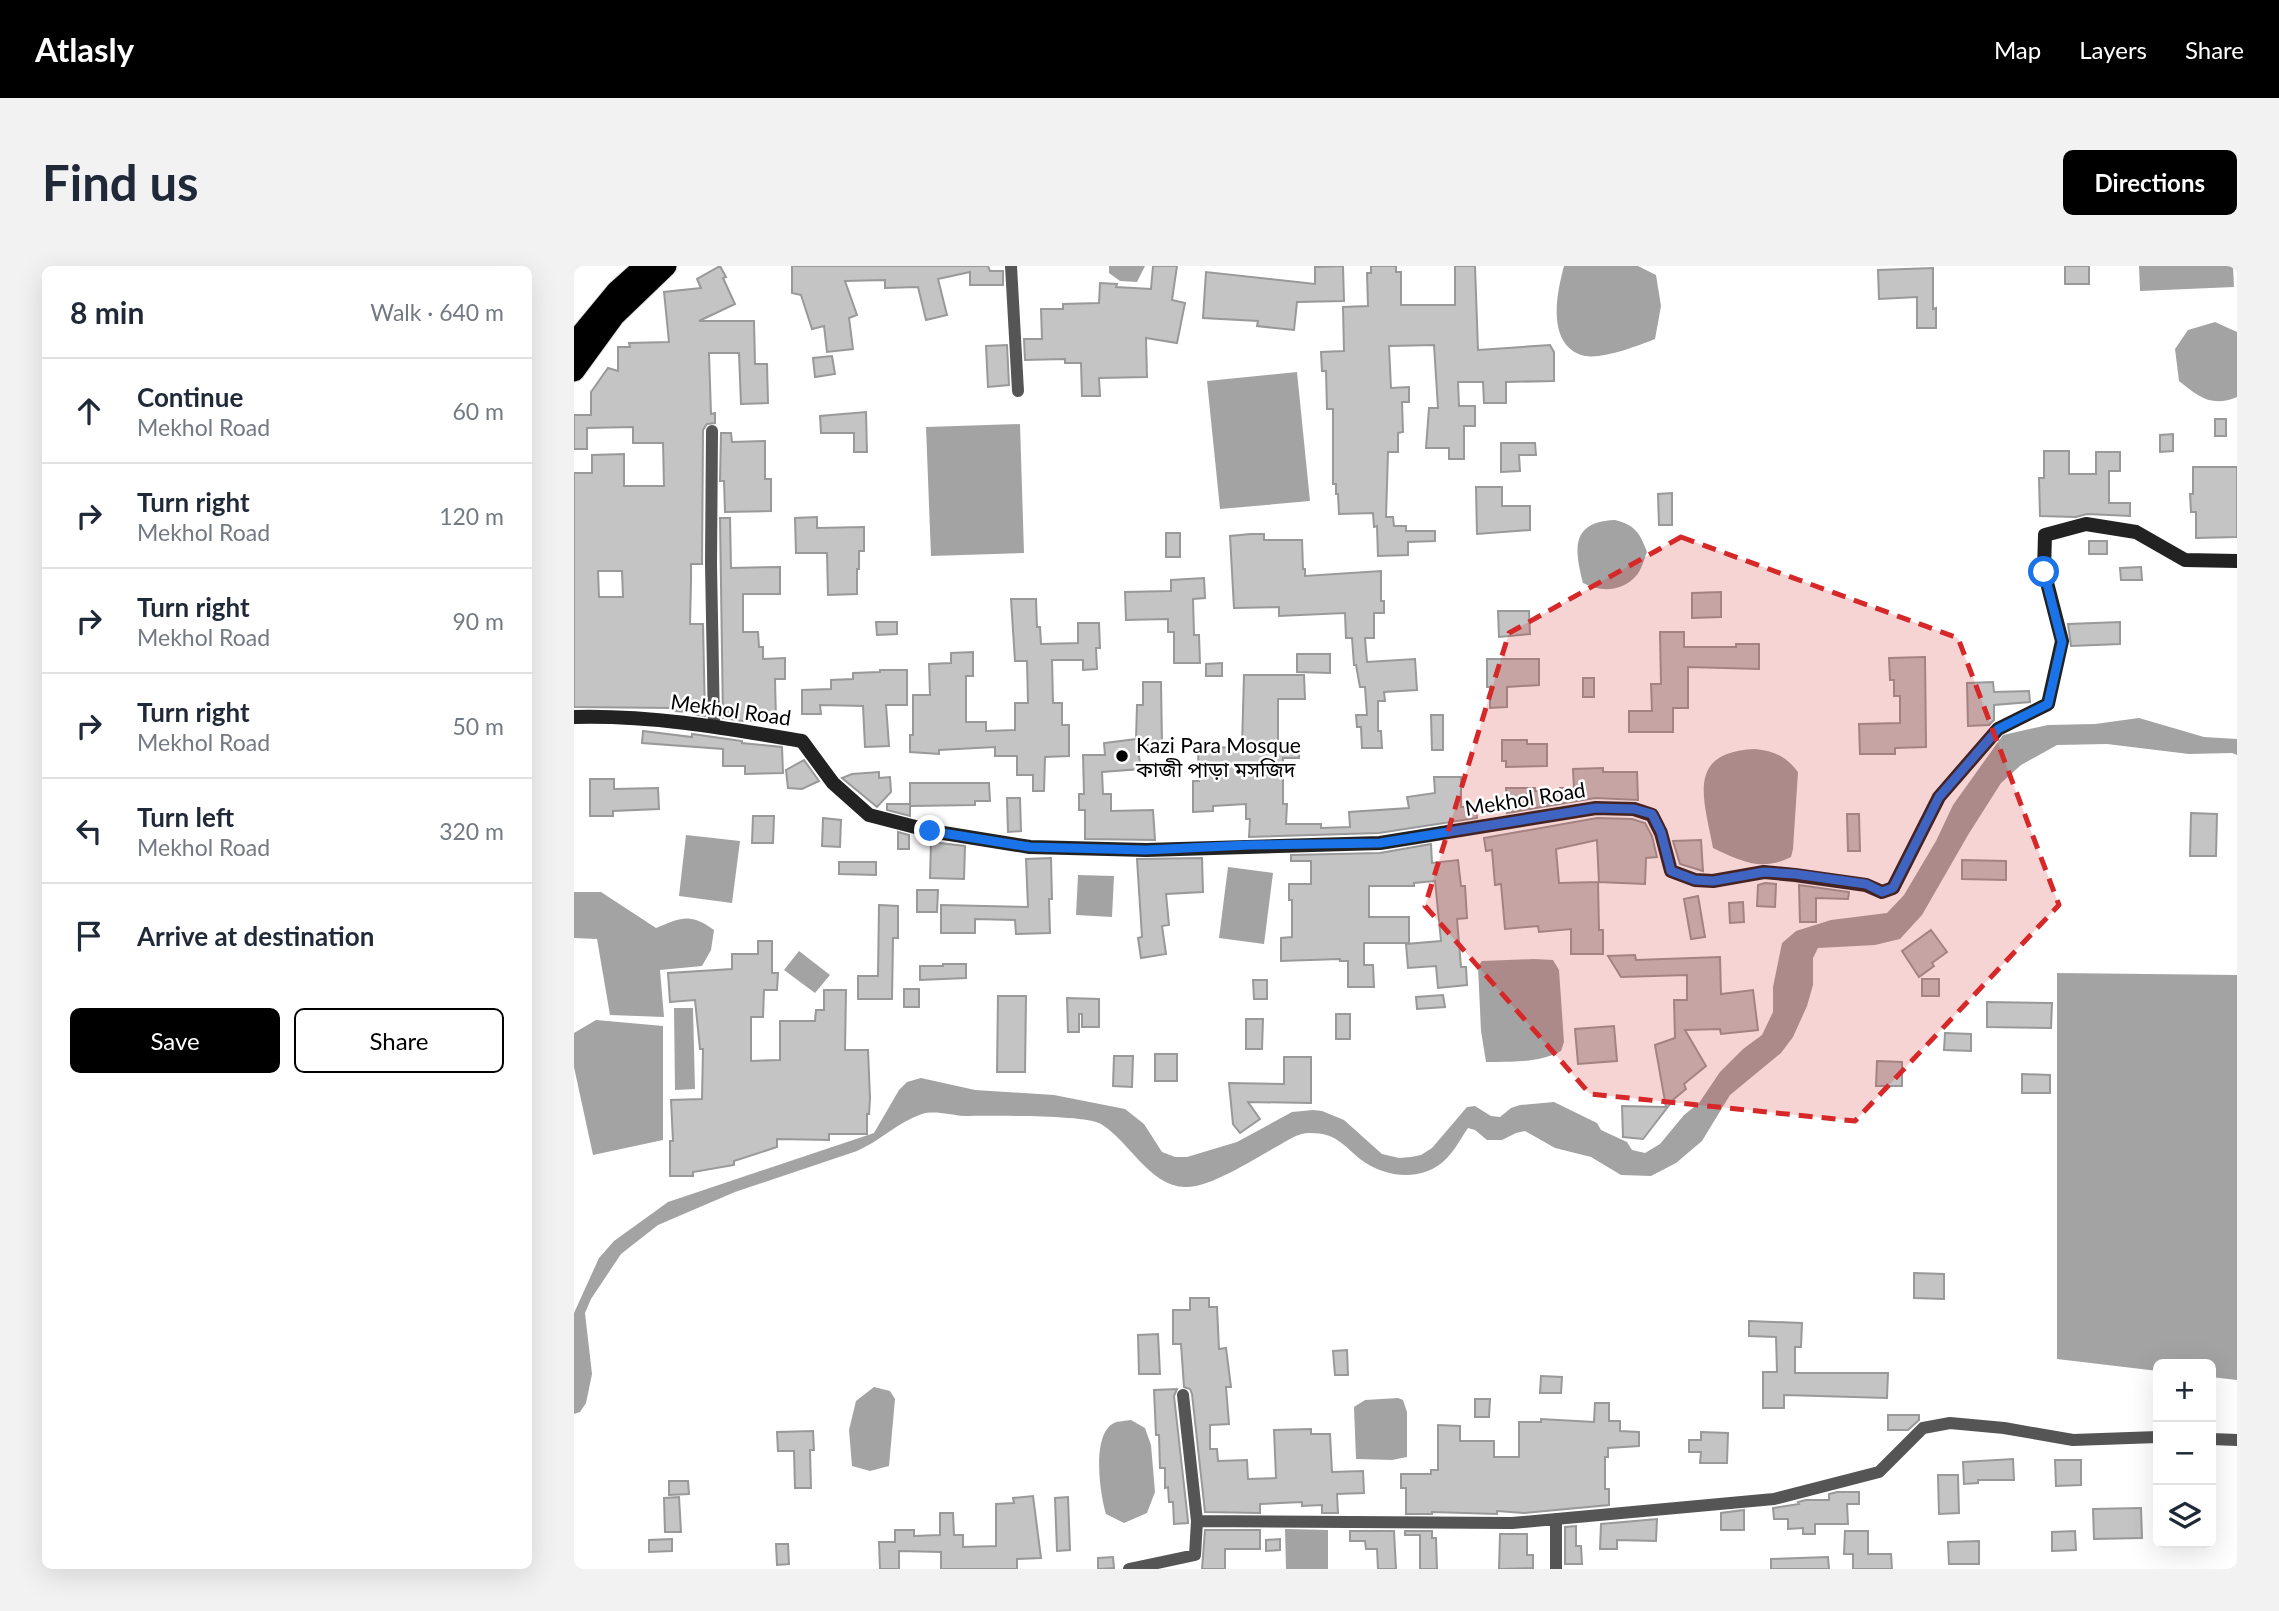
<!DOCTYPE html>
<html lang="en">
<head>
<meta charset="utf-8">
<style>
	body { margin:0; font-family:Lato,"Noto Sans Bengali",sans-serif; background:#f2f2f3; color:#1f2937 }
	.controls { position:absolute; right:21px; bottom:21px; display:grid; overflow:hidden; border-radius:10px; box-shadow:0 7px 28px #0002 }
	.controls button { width:63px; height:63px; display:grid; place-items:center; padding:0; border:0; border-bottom:2px solid #e0e1e3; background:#fff; color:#1f2937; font:35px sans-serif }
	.stop { position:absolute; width:21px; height:21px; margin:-16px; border:5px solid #1a73e8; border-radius:50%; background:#fff }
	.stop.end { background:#1a73e8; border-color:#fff; box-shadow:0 2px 7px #0008 }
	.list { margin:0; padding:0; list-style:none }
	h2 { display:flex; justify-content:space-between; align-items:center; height:91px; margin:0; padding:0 28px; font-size:30px }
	h2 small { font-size:23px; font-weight:400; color:#747a83 }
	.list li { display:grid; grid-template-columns:46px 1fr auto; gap:21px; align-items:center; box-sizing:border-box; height:105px; padding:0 28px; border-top:2px solid #e0e1e3 }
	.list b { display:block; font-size:26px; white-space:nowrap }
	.list p { margin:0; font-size:23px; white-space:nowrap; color:#747a83 }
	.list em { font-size:23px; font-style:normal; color:#747a83 }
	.actions { display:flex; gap:14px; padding:21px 28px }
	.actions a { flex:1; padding:16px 0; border:2px solid #000; border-radius:10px; text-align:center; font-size:24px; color:#000 }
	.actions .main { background:#000; color:#fff }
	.icon { flex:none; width:38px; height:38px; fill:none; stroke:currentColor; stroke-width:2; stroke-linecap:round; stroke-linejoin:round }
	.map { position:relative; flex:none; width:1663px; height:1303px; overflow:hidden; border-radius:10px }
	header { display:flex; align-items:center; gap:42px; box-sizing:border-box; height:98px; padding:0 35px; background:#000; color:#fff }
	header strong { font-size:33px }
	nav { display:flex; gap:38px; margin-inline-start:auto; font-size:24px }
	.intro { display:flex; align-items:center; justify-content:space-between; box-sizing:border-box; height:168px; padding:0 42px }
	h1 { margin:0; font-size:49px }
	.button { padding:18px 32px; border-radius:10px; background:#000; color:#fff; font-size:24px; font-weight:700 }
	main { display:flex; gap:42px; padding:0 42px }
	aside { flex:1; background:#fff; border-radius:10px; box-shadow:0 7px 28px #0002 }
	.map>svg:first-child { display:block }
	.water { fill:#a3a3a3 }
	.building { fill:#c4c4c4; stroke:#999; stroke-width:2; fill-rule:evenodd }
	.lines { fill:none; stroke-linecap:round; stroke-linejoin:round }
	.highway-casing { stroke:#dbdbdb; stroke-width:23 }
	.street { stroke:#555; stroke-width:12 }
	.secondary { stroke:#222; stroke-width:14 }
	.highway { stroke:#000; stroke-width:21 }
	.route { stroke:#1a73e8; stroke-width:9 }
	.marked { fill:#d62828; fill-opacity:0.2; stroke:#d62828; stroke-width:5; stroke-dasharray:14 9; stroke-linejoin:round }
	.poi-dot { fill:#000; stroke:#fff; stroke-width:2.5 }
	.labels { text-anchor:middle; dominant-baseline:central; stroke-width:5; stroke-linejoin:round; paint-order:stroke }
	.street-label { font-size:21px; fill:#000; stroke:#fff }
	.poi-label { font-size:21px; fill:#000; stroke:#fff; text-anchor:start }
</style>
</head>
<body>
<header>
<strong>Atlasly</strong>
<nav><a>Map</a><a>Layers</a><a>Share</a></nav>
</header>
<div class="intro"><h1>Find us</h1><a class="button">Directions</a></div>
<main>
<aside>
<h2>8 min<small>Walk · 640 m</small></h2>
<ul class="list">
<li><svg class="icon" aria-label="ahead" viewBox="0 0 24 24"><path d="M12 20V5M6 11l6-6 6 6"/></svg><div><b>Continue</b><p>Mekhol Road</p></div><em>60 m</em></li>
<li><svg class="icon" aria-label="right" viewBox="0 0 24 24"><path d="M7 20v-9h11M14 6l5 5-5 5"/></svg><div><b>Turn right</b><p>Mekhol Road</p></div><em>120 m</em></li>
<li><svg class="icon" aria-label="right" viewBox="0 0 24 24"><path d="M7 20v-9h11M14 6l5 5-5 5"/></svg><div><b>Turn right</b><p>Mekhol Road</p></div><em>90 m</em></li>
<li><svg class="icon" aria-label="right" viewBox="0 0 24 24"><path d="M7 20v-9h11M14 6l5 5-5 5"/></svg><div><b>Turn right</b><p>Mekhol Road</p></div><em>50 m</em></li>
<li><svg class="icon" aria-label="left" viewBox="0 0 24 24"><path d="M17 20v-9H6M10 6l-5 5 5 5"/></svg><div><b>Turn left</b><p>Mekhol Road</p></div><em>320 m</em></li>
<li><svg class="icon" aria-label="arrive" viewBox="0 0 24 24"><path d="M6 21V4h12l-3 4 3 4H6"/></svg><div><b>Arrive at destination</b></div></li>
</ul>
<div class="actions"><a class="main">Save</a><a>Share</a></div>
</aside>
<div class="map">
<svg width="1663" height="1303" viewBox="0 0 1663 1303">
	<rect width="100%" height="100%" fill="#fff"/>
	<path class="water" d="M535 0H571L563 16 546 15 535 7Z
		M990 0H1064L1082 9 1087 40 1081 73C1063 80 1025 95 1007 89 972 76 983 26 990 0Z
		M1565 0H1659L1660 21 1566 25Z
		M1641 56 1663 66V131C1637 142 1624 130 1605 115L1601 83 1614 64Z
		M723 106 736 235 646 243 633 115Z
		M446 158 450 287 357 290 352 161Z
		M1041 254C1061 259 1066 267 1073 286 1070 293 1067 306 1061 311 1047 326 1025 326 1009 317 1000 282 997 256 1041 254Z
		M1565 452 1630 471 1663 473V489L1658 487 1615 488 1533 478 1483 479 1447 499 1427 517 1394 569 1348 649 1326 673 1301 679 1244 682 1239 692V719L1233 740 1219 771 1207 787 1156 829 1128 875 1102 897 1077 910 1047 909 1017 891 981 882 951 865 942 867 928 874H913L901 864 894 862C887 872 881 884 873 892 849 917 811 912 786 893 768 878 762 867 736 867 723 867 713 875 702 881 680 893 634 923 610 921 575 919 555 875 527 858 511 848 414 850 390 850 377 849 360 844 348 848 324 856 306 875 283 885L161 926 84 959 47 988 17 1033 11 1047 18 1108 12 1137 6 1146 0 1148V1047L25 992 40 975 94 936 300 867 325 824 333 816 347 812 401 824 480 829 551 843 570 858 588 886 601 891H613L663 876 718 846 739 844 748 845 770 854 808 888 825 892 837 891 847 889 858 882 893 841 901 840 917 850 926 851 937 842 946 839 980 836 1023 857 1027 864 1053 876 1058 884 1071 887 1086 878 1110 849 1125 837 1146 806 1169 783 1188 769 1199 746V721L1208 677 1222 665 1257 654 1313 647 1330 629 1362 575 1379 539 1429 469 1474 459 1521 458Z
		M1181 483C1200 485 1212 490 1224 506L1219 583 1217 591C1187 606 1167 595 1139 582 1130 533 1111 486 1181 483Z
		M112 569 166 575 158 637 105 630Z
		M654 601 699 607 690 678 645 672Z
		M504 609 540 610 538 651 502 649Z
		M0 626H27L82 662C108 651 117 647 140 664L137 684 128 700 86 704 90 751 36 749 23 673 0 672Z
		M225 685 256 709 241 727 210 704Z
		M960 693 979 694 985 704 990 776 987 785C965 797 937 796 912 796L907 765 904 700 908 695Z
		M1483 707 1663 709V1114L1637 1111V1098H1584V1105L1483 1093Z
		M100 742H119L121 823 101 824Z
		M22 754 89 760V874L19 889 0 801V767Z
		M300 1121 316 1125 321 1133 315 1200 296 1205 278 1200 275 1164 282 1135Z
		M824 1132 829 1134 833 1146V1191L818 1194 782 1193 780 1141 791 1134Z
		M557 1154 571 1162 577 1179 581 1226 573 1247 550 1257 532 1248C526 1229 517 1168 540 1157 544 1155 552 1155 557 1154Z
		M711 1263 754 1264V1303H712Z"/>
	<path class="building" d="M146 0 152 11 149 12 161 38 125 55H180L181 98H193L194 137 167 138 165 87H135L137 148 141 147V157L133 158 129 164 128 298H117V315L116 358H129L131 450 119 448V446L99 445V442L0 441V207H18V189L50 188V220H90L89 177H59V161L13 162V183H0V149H17V126L34 102 44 105V81H56L55 77 95 76 90 26 127 22 123 13ZM24 305H48L49 331H25Z
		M218 0H414L416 5H429V19H396V6L364 13 373 49 352 54 344 21 311 22V14L271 15 283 49 275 52 279 83 253 86 250 60 238 63 227 29 218 27Z
		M579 0H603L598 34 611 37 603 77 572 72 573 111 525 112 526 130H508L507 97H491V93L451 94 450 73H468L467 43H489V38L525 37 526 17 543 18 542 21 577 23Z
		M769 0 770 35 723 36 720 64 683 60 684 55 629 52 632 6 741 18V1Z
		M797 0H822V6H827V39H881V0H901L904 84 976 79 980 86V115L932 116V137H910L909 116H884L885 140H901V160H890V193H875V182H852L855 142H864L860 79 815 80 817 122 835 121V136H828L829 166 824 167V186H814L812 251H819L820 260H832V265H861V275L834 276V289L804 290 803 260 800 261 799 247 765 248 764 228H762V218H759V143H753L752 105H748L747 86 770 85 769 41 794 40 793 7H797Z
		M1491 0H1515V18H1491Z
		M1359 2V43L1362 42V62H1343V31L1305 33 1304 4Z
		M433 79 435 119 414 121 412 80Z
		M258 90 261 108 241 111 239 92Z
		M292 146 293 186H280V167H247L246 150Z
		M1641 153H1652V170H1641Z
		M147 167H157L158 176 191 175V213H197V245L151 246 150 215H146Z
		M1599 168V185L1586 186V169Z
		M927 177H961L962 189H945L946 205 927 206Z
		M1470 185H1495V208H1522V186H1546V205H1535V237H1556V250L1513 248 1502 251 1466 250 1465 212H1470Z
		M1619 201H1663V271L1622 272V246H1617L1616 228H1619Z
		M902 221H928V240H956V264L903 268Z
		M1098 227V259H1085L1084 228Z
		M243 251V262L290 261V285H285V303H283V328L254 329 253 287H222L221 252Z
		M146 252H156L157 302 206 301V328H169V366H184L185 381H189V393L211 392V413H201L202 454 169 455 149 452Z
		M592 267H606V291H592Z
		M677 268H690V274H728L729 303H731V310L807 305V335H810V347H800V372H791L793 396 841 393 843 424 810 426 811 435H804V465H807L808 482H788L787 461H783L782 449H793L791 421H786L782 399H780L778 372H772L771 347 705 350V341L660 342 656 270Z
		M1515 275H1533V288H1515Z
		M1567 301 1568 314H1547L1546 302Z
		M630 312 631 332 619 333 620 369H625L626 397H600V366H594V353L552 354 551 326 597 325V314Z
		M1147 326V351L1118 352V327Z
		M437 333H462L463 361H466L467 378 504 377V357H525L526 382H522L523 403 509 404V394H478L479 437H488V459H495V490L471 491 470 525H459V509H443V490H421V481L365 484V488L336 486V469H339V429H356L355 398 377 397V387L399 386V410H392V456H412V465L441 464V437H454L453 395H441Z
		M924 345H955L956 368 925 371Z
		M302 356H323V368L303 369Z
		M1546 356V378L1497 380 1494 358Z
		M1086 366H1110V381H1162V378H1185V403L1114 401V442H1099V466H1055V445H1078L1077 418H1087Z
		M723 388H756V407L723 406Z
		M1351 391 1352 481 1321 482V488H1286L1285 458 1326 457V430H1320V414H1316L1315 392Z
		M913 393H965V419L933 421V441L916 442V421H913Z
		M648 397V410H632V398Z
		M306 404H333V439H312L315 480 291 481 289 440 246 439 247 448H228V424L257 423V414L279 413V407L306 406Z
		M670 409H730L731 433H704V476H725V492H709V538H713L712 558H747V562L776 561 775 546 835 542 833 531 861 527 860 511H887V541H902L903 552 805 567 675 571 676 553H672V538L639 540V545L619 546V515H625L624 482 668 481Z
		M1009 412H1020V431H1009Z
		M569 416H587L588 479H563L567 503 528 506 529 528H537V545L579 544 581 574 511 573V544H505V528H510L509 489H531L530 477 562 473 563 439H569Z
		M1419 416 1420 426 1455 425 1456 436 1420 439V454L1415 459 1394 460 1393 417Z
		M857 449H869V484H858Z
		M69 465 118 471V468L168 475V477L208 481 209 507 171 508V500H149V483L68 477Z
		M928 474H953V478H973V500L932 501V495H928Z
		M230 494 245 515 228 523 214 522 212 504Z
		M1029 502V506H1063L1064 534 1021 532 933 547 932 522H961V525H986V522H1000L999 503Z
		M305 506V512L316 511 317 526 303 541 268 512 278 508Z
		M16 513H40V523L84 522 85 543 39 545V550H16Z
		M336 517H415L416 535H401V539L336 540Z
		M433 532H446L447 565 434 566Z
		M313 538H336V550L313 544Z
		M1617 547 1643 548 1642 590H1616Z
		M1273 548H1285L1286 585H1274Z
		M179 550H200L199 577H178Z
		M249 552 267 554 266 581 248 580Z
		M1023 552 1058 553 1071 557 1078 570 1083 591 1072 592 1071 618 1025 616 1023 574 982 583 985 617 1024 616 1025 664H1029V688H997V663L965 666 964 660 931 663 927 618 921 619 918 584 912 585 910 572Z
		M324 566 335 569V583H324Z
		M1127 574 1129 605 1106 598 1099 575Z
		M357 576 391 580 390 613 356 612Z
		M857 578 858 597 884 594 887 620H891L893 652 883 653 887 701H892L893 719 864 722 862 700 834 702 832 678 867 675 861 615 840 617V620H795V651H835V677H790V699H799L800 721H774V695H766V693L707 695V672L718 671V634H715V618H737V595H717V589L806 587Z
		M477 592 478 633H475L476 667 442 668 441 654 401 653V667H367V639L454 641 452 593Z
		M628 592 629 626 592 628 595 659 588 660 592 688 567 692 564 672 568 671 563 593Z
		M1388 594 1432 595V614L1388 613Z
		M265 596H302V609L265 608Z
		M1191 617 1202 618 1201 641 1183 640 1184 619Z
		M1225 619 1275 626 1274 633 1242 632V656H1226Z
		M343 624H364L363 646H343Z
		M1124 630 1131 671 1117 673 1110 633Z
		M1169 636 1170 656 1156 657 1155 637Z
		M305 639 324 640V672H319L318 733H284V710H304Z
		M1357 664 1373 686 1358 697 1360 700 1345 711 1328 685Z
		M184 675H198V707H204L203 724H190L189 751H177V795L206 794V755H241L242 744H250V724H272L271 784H294L296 832 295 848H293V868H255V874L203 873V881L160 895V899L119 906V910H96V875H99L97 834 128 833 129 783H126L121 734 96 736 94 707 158 703V688H184Z
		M1061 689 1062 694 1146 691 1147 728 1179 724 1184 764 1147 768 1146 763 1111 764 1132 800 1110 818 1112 823 1100 833 1069 873 1049 871 1048 840 1092 841 1081 779 1101 772 1100 734H1113V709L1047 711 1034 690Z
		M369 698H392V712L346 714V700H369Z
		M1348 713H1365V730H1348Z
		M679 714H693V733H680Z
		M330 723H345V741H330Z
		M869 729 871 741 843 743 842 731Z
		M424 730H452L451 806H423Z
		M493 732 525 733V761H508V748H505V766H494Z
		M1413 736 1478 737 1477 762 1413 761Z
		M762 748H776V773H762Z
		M672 753H689L688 783H672Z
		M1040 760 1043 795 1004 798 1001 763Z
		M1371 767 1397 768V785L1370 784Z
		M581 788H603V815H581Z
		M540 790H559L558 821 539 820Z
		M710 791H737V837L674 836 686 853 666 867 659 858 655 817 710 818Z
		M1303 795 1328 796V820H1302Z
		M1448 808 1476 809V827H1448Z
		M1340 1007 1370 1008V1033L1340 1032Z
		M616 1032H635V1041H643L645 1083 652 1082 657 1121H652L655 1158 636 1159V1183H643L644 1195 673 1194 674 1213 702 1212 700 1164 737 1163V1168H756L758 1206 789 1205 790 1227 763 1228 764 1247H748V1239L728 1240V1236L686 1238V1247L631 1246 618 1128 616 1123 610 1121 607 1078H599V1044H616Z
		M1175 1055 1228 1057 1227 1081H1221V1107H1314L1313 1132 1210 1129V1142H1189V1106H1203L1202 1071 1175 1070Z
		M584 1068 586 1108H565L564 1069Z
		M773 1084 774 1109H761L759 1085Z
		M967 1110 988 1111 987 1127H966Z
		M603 1123 600 1130 614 1255V1257L600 1258 599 1236H595L594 1221 591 1222V1202H586L585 1169H582L580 1124Z
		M901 1133H916L915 1151H901Z
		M1021 1137H1035V1155H1046V1165L1065 1166V1180L1034 1182V1191H1031V1223H1035V1239L950 1247 923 1245V1248L858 1246V1248H832V1222H827V1208H857V1204H864V1159L886 1160V1175H920V1191H945V1156H967V1153L1020 1156Z
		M1314 1149H1345V1154L1334 1164H1314Z
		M239 1165 240 1184H236L237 1222H221L220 1185H204L203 1166Z
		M1127 1166 1154 1167 1153 1197H1126L1127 1186H1115V1174H1127Z
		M1439 1193 1440 1214H1404V1217L1390 1218 1389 1196Z
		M1481 1194H1507V1219L1482 1220Z
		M1364 1209H1384L1385 1247 1365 1248Z
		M95 1215H114L115 1228 95 1229Z
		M1263 1226H1285V1238H1273L1274 1258H1241V1268H1229V1262L1214 1263V1253H1200L1199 1242 1225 1238 1224 1236 1232 1234H1255V1228Z
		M459 1230 467 1292 443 1293V1303H367V1286L325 1285V1303H306L305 1276H321V1264H340V1270L366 1269V1247H379L380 1269H389V1281L422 1280V1238L440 1237 439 1232Z
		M105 1231 107 1266H91L90 1232Z
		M494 1231 496 1284 483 1285 481 1232Z
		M1567 1242 1568 1272 1520 1273 1519 1243Z
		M1170 1244V1264H1147V1247Z
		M1083 1253 1082 1275 1043 1274V1283H1026L1027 1258Z
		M1002 1260V1280H1007L1008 1298H991V1261Z
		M631 1264H686V1283H651V1303H628Z
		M776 1265H820L822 1303H804L803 1283H792L791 1275H776Z
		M831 1265H858V1272H862L863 1303H846V1269H831Z
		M1271 1265H1294V1288H1317L1318 1303H1279V1288H1270Z
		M1501 1265 1502 1284 1478 1285V1266Z
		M926 1268H953V1289H959V1302L925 1303Z
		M98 1273V1285L75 1286V1274Z
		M706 1273V1284L692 1285V1274Z
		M1405 1275V1298H1375L1374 1276Z
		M202 1278H214L215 1298 203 1299Z
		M539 1291 540 1302 524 1303V1292Z
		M1254 1291 1255 1303H1197V1293Z"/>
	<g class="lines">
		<defs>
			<path id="highway" d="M0 77 43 25 71 0
				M0 105 40 50 92 0"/>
		</defs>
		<use href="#highway" class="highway-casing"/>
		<path class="street" d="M437 0 444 125
			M138 165 137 298 140 460
			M609 1129 623 1255 938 1257 1200 1233 1305 1206 1349 1162 1376 1157 1430 1162 1499 1174 1584 1171
			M1637 1173 1663 1174
			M982 1253V1303
			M555 1303 621 1289 623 1255"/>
		<path class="secondary" d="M0 451C78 449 151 462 228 475L259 517 295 549 357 565 456 581 572 584 806 577 1022 542 1060 543 1078 549 1087 567 1097 605 1121 614 1139 615 1190 606 1221 609 1292 619 1308 626 1319 622 1365 531 1424 463 1474 438 1488 375 1470 305 1471 269 1512 258 1562 266 1611 294 1663 295"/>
		<use href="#highway" class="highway"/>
	</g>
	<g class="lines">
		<path class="route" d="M356 565 456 581 572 584 675 579 806 577 1022 542 1060 543 1078 548 1087 566 1097 605 1121 614 1139 615 1190 606 1221 608 1292 618 1308 626 1319 622 1365 531 1424 463 1474 438 1488 376 1470 306"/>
	</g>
	<path class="marked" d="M1107 271 1384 372 1485 639 1281 855 1016 828 851 640 935 367Z"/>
	<circle class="poi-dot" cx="548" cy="490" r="7"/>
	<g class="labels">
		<g class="street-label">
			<text transform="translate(157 443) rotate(8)">Mekhol Road</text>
			<text transform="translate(951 532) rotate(-9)">Mekhol Road</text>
		</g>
		<g class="poi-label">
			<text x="562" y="478">Kazi Para Mosque<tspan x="562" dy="24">কাজী পাড়া মসজিদ</tspan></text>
		</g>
	</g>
</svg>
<div class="controls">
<button>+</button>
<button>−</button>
<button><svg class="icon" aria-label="layers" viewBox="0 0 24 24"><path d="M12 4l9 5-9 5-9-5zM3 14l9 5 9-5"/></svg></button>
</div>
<div class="stop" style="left:1470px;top:306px"></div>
<div class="stop end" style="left:356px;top:565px"></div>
</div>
</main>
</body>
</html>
